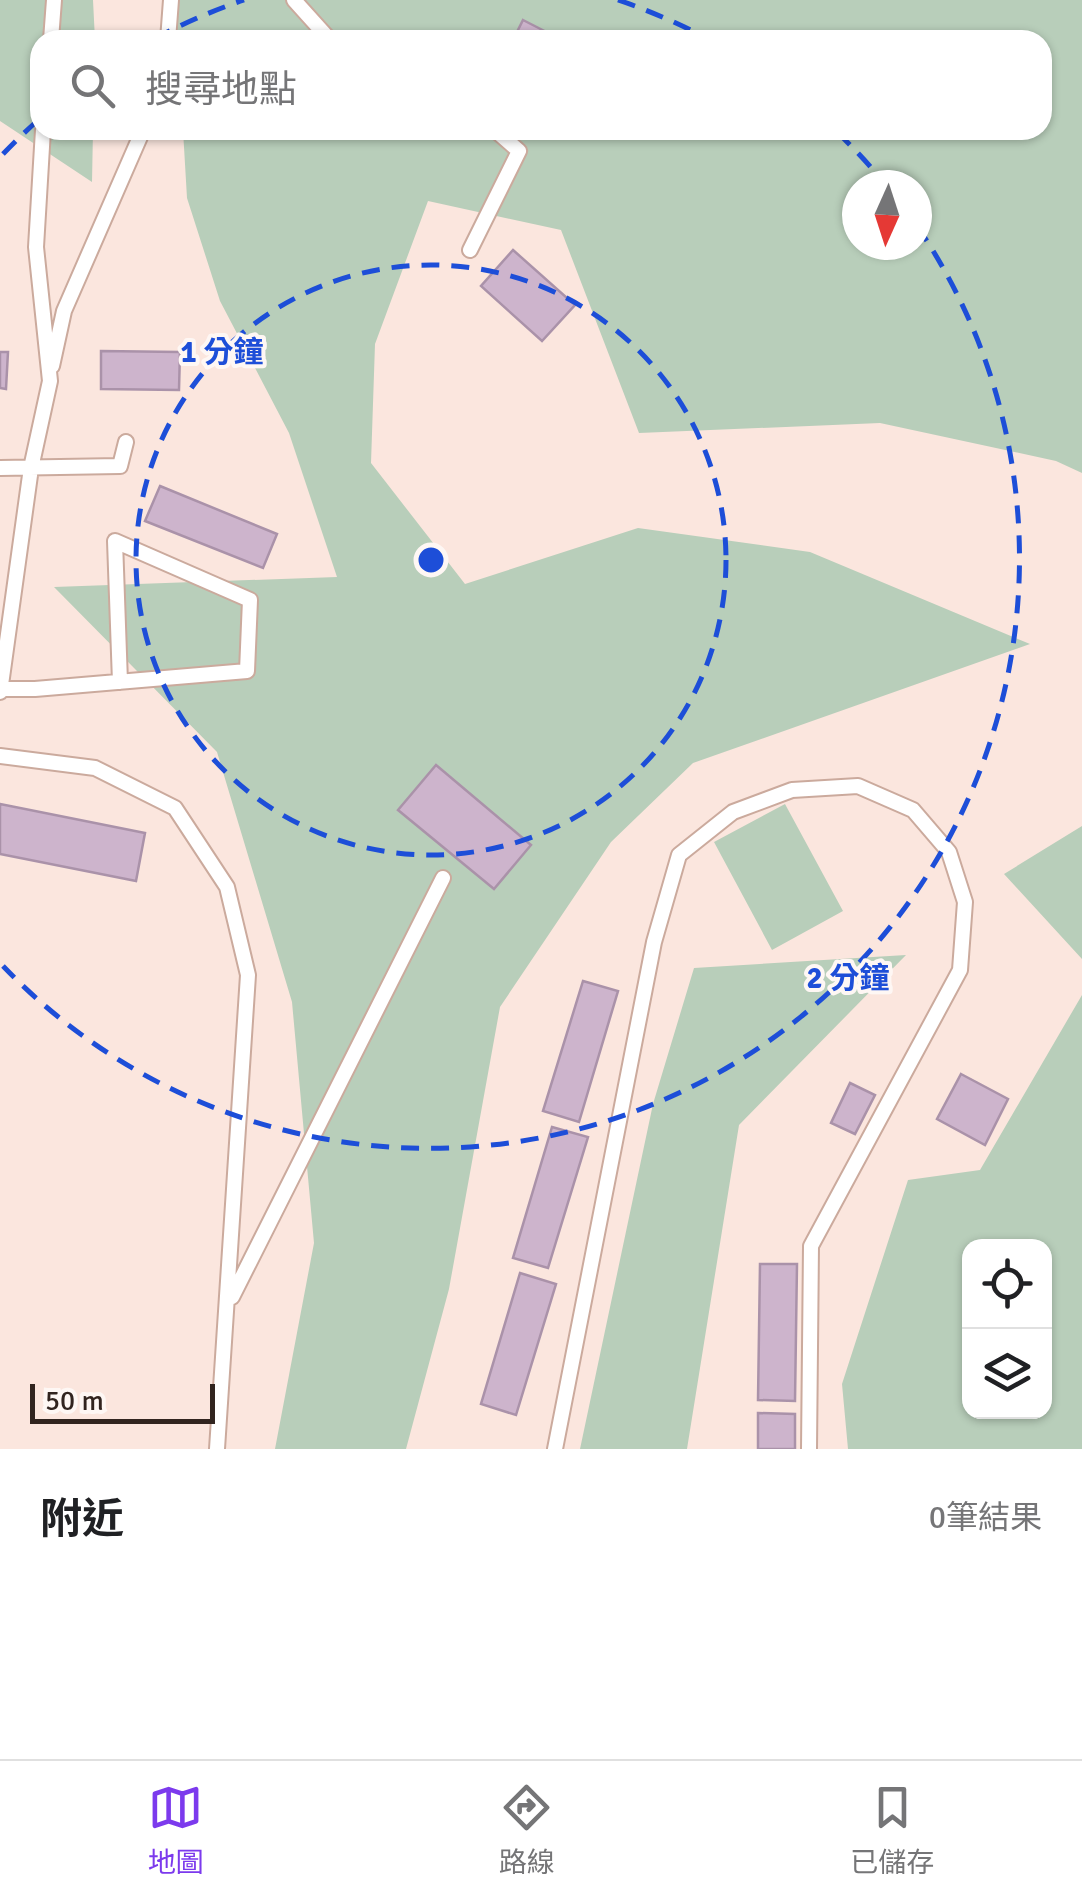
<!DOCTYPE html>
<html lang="zh-TW">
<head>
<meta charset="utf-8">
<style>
	body { margin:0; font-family:Signika,"Noto Sans TC",sans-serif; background:#f6f6f6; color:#202124 }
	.controls { position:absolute; right:30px; bottom:30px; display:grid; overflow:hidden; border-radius:20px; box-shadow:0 2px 8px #0004 }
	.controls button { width:90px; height:90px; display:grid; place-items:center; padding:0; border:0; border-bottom:2px solid #e0e0e0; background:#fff; color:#202124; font:50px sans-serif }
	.compass { position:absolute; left:842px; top:170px; width:90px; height:90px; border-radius:50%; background:#fff; box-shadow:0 2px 8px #0004; rotate:183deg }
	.scale { position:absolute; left:30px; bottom:25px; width:185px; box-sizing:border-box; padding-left:10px; border:5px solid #31241f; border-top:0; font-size:28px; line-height:35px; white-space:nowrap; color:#31241f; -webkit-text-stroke:8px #fef7f4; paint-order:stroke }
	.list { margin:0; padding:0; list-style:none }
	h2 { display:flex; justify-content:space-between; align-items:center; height:130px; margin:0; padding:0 40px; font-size:42px }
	h2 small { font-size:32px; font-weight:400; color:#757577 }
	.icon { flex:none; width:55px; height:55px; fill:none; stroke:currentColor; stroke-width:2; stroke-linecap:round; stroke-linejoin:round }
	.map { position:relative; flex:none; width:1082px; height:1449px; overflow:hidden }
	.search { position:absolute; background:#fff; box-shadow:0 2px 8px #0004; left:30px; right:30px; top:30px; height:110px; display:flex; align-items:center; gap:25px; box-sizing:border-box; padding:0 35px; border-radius:30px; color:#757577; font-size:38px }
	.sheet { height:310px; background:#fff }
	nav { display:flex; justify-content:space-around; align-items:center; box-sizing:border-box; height:140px; border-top:2px solid #e0e0e0; background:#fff; font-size:28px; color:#757577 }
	nav a { display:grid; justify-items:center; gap:5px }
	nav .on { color:#7c3aed }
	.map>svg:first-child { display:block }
	.green { fill:#b8ceba; fill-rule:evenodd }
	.building { fill:#cdb4cc; stroke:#aa92a9; stroke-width:2.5 }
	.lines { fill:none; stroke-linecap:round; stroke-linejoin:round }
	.lane-casing { stroke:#cbaa9d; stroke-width:18 }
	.lane { stroke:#fff; stroke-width:14 }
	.ring { fill:none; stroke:#1d4ed8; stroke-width:5; stroke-dasharray:18 12 }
	.centre { fill:#1d4ed8; stroke:#fef7f4; stroke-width:5 }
	.ring-label { font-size:30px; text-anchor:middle; font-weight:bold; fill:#1d4ed8; stroke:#fef7f4; stroke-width:8; stroke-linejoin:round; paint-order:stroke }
</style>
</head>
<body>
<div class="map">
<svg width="1082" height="1449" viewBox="0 0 1082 1449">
	<rect width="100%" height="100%" fill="#fbe6de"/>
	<path class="green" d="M0 0H93L95 40H40V130H93L92 182 0 121Z
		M176 0H1082V473L1056 461 880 423 639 433 561 230 428 201 375 344 371 463 465 584 638 528 810 552 1030 644 693 763 611 842 500 1007 449 1289 406 1449H275L314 1243 292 1002 217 752 54 587 337 577 289 433 220 301 187 198 183 130H1042V40H178ZM857 185H917V245H857Z
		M785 804 843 911 772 950 714 842Z
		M1082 826V959L1004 874Z
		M906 955 739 1125 687 1449H580L653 1104 694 968Z
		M1082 995V1449H848L842 1384 908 1180 980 1170ZM970 1246H1044V1412H970Z"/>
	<path class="building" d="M523 20 562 40H513Z
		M513 250 575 305 542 341 481 286Z
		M101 351 180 352 179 390 101 389Z
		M0 352H8L6 389 0 388Z
		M160 486 277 534 263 568 145 521Z
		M436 765 531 845 494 889 398 810Z
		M0 804 145 833 136 881 0 854Z
		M583 981 618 991 579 1122 543 1111Z
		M961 1074 1008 1099 985 1145 937 1119Z
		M850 1083 875 1095 855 1134 831 1123Z
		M552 1127 588 1137 548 1268 513 1258Z
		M760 1264H797L795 1401 758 1400Z
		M520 1273 556 1284 516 1415 481 1404Z
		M758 1413 795 1414V1449H758Z"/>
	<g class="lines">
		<defs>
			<path id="lane" d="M294 0 330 40
				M51 40 54 0
				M168 40 171 0
				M470 250 519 151 495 130
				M52 366 64 311 143 130
				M0 468 120 466 126 442
				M0 689H35L247 671 250 600 115 541 120 682
				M0 692 31 468 50 381 36 247 43 130
				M0 756 95 768 175 808 227 887 248 975 217 1449
				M232 1297 443 878
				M555 1449 654 942 679 855 733 812 792 790 858 786 913 810 949 852 965 902 960 970 811 1246 809 1449"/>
		</defs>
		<use href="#lane" class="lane-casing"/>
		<use href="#lane" class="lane"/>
	</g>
	<g class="ring">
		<circle cx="431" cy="560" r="295"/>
		<path d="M3 154A590 590 0 0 1 36 122M154 39A590 590 0 0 1 244 0M618 0A590 590 0 0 1 708 39M837 132A590 590 0 0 1 886 185M917 226A590 590 0 0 1 3 966"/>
	</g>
	<circle cx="431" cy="560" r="15" class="centre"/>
	<g class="ring-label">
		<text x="222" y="362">1 分鐘</text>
		<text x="848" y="988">2 分鐘</text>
	</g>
</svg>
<div class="controls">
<button><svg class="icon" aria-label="locate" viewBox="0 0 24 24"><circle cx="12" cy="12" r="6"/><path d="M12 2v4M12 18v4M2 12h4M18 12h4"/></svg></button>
<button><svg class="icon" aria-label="layers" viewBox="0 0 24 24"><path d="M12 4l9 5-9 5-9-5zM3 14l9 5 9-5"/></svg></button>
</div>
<svg class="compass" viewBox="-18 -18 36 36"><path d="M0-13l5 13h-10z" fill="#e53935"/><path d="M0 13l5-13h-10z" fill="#757577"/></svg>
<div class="scale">50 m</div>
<div class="search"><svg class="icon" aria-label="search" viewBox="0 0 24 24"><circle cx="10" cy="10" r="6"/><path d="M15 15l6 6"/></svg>搜尋地點</div>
</div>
<section class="sheet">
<h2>附近<small>0筆結果</small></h2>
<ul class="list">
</ul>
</section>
<nav>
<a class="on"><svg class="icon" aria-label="map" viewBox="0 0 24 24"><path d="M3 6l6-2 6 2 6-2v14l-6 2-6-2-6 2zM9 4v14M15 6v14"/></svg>地圖</a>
<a><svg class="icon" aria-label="directions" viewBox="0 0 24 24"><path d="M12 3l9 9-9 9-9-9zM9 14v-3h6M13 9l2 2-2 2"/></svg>路線</a>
<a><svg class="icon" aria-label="saved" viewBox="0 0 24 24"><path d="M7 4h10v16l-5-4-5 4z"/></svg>已儲存</a>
</nav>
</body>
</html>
